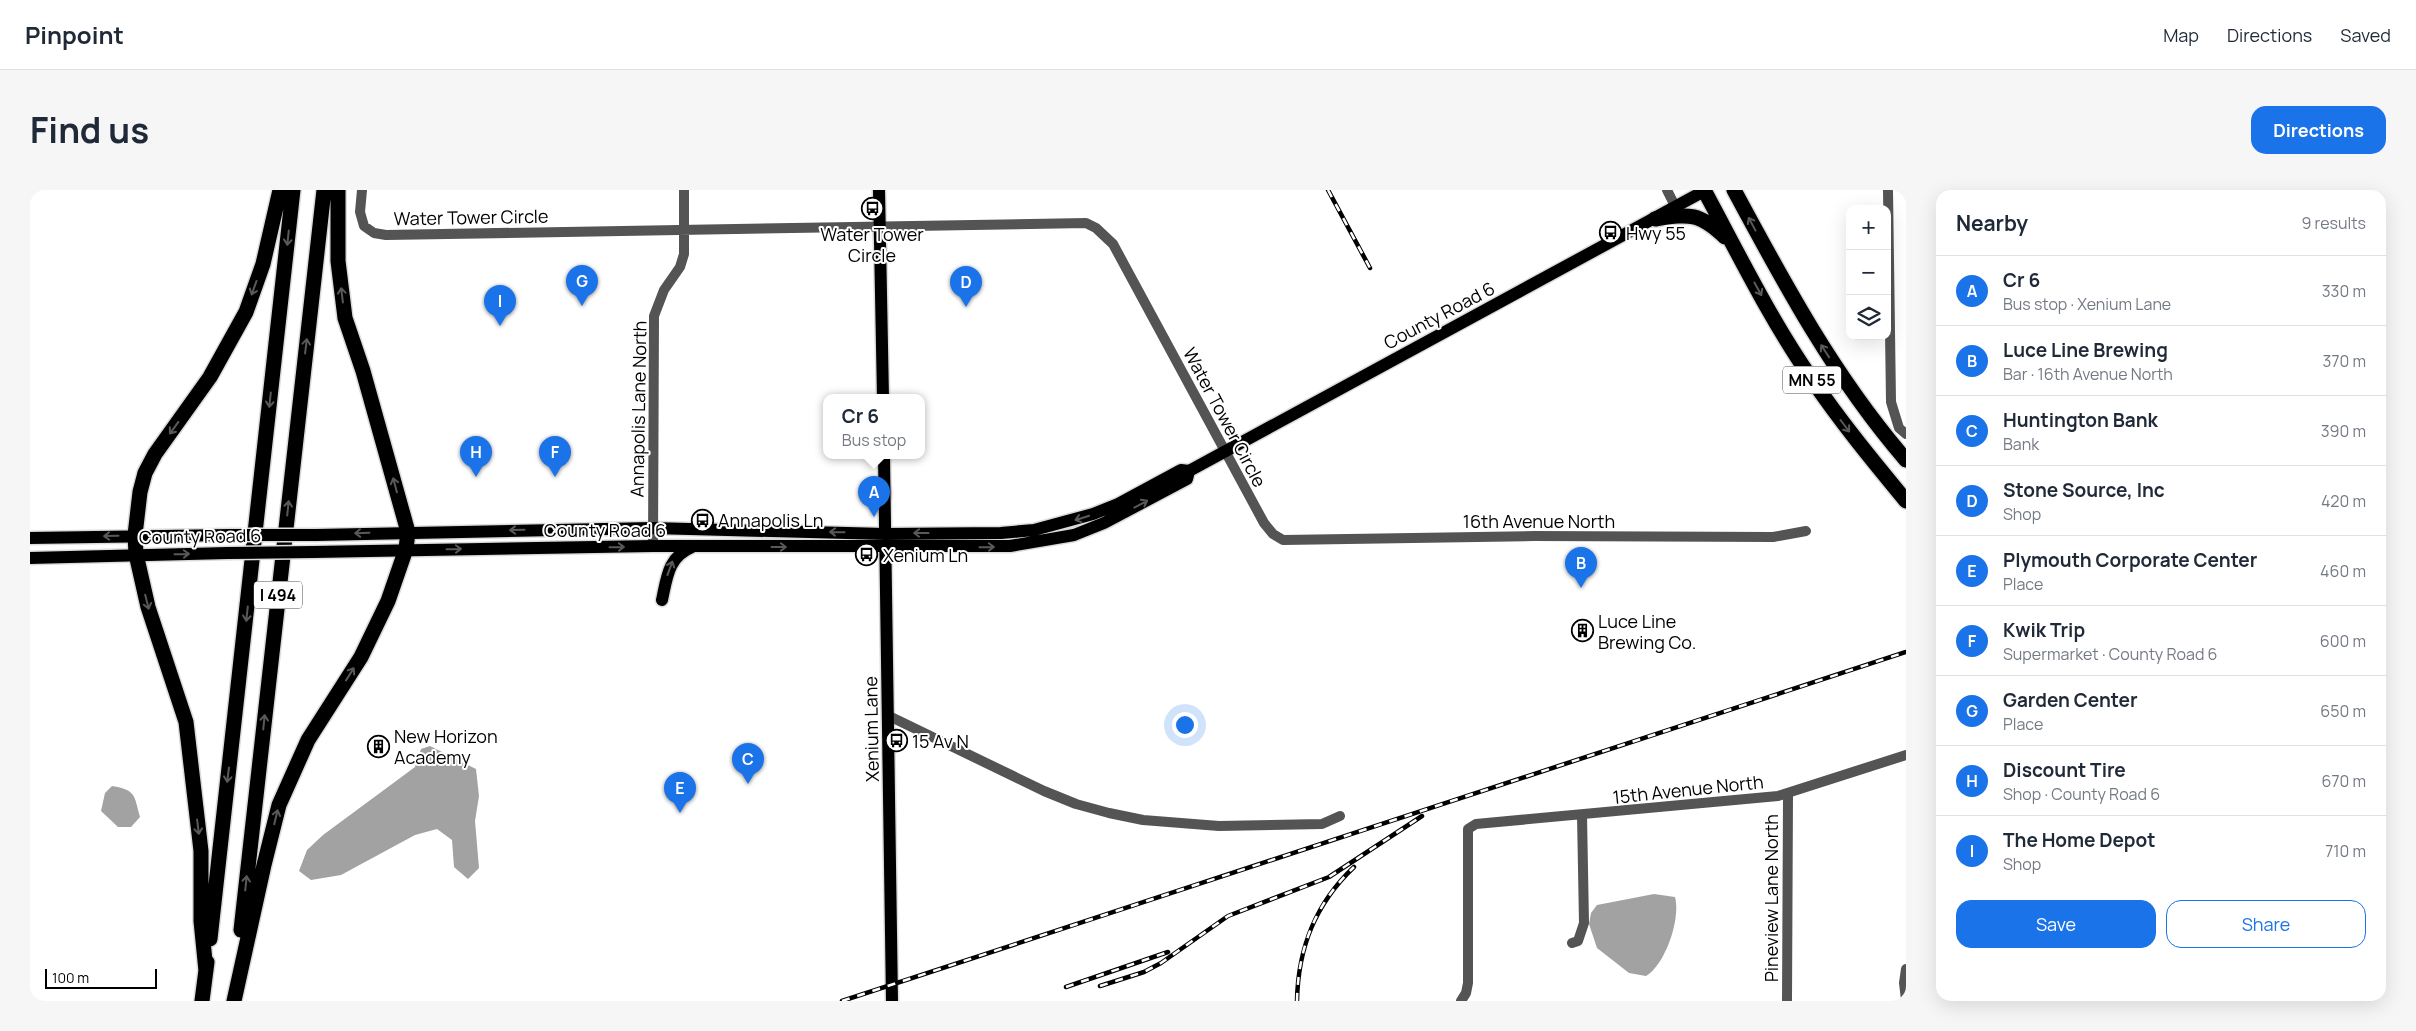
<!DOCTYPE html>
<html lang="en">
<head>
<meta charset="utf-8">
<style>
	body { margin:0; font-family:Manrope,sans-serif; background:#f6f6f7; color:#1f2937 }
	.controls { position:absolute; right:15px; top:15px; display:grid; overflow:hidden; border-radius:10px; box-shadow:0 5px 20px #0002 }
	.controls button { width:45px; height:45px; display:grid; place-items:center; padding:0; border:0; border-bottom:1px solid #e0e1e3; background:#fff; color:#1f2937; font:25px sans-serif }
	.scale { position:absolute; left:15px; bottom:12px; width:112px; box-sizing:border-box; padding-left:5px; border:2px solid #000; border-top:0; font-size:14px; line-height:18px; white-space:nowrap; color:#000; -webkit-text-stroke:4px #fff; paint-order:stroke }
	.you { position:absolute; left:1154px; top:534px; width:18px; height:18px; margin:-12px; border:4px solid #fff; border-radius:50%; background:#1a73e8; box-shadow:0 0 0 8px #1a73e833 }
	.badge { display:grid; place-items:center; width:32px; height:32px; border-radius:50%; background:#1a73e8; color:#fff; font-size:16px; font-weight:700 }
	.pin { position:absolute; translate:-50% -41px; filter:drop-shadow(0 1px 2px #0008) }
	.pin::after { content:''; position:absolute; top:26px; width:18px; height:15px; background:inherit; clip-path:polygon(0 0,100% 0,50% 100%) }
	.popup { position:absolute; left:793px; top:204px; width:102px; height:65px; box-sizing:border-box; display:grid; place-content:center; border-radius:10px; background:#fff; filter:drop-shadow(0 1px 4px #0005); font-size:16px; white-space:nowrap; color:#747a83 }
	.popup b { font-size:19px; color:#1f2937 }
	.popup::after { content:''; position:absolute; left:50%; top:100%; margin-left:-10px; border:10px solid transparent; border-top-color:#fff }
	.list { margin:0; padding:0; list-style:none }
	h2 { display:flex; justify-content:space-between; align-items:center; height:65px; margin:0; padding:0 20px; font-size:21px }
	h2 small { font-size:16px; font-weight:400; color:#747a83 }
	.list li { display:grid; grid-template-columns:32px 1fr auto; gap:15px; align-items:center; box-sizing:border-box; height:70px; padding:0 20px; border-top:1px solid #e0e1e3 }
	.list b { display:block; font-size:19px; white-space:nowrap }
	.list p { margin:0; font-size:16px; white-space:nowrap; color:#747a83 }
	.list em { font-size:16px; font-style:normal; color:#747a83 }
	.actions { display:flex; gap:10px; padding:15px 20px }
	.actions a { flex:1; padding:11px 0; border:1px solid #1a73e8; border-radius:15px; text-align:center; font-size:18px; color:#1a73e8 }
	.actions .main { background:#1a73e8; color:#fff }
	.icon { flex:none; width:28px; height:28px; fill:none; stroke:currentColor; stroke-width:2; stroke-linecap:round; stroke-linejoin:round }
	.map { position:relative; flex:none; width:1876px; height:811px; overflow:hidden; border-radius:15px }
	header { display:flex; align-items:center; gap:30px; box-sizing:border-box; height:70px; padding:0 25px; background:#fff; border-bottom:1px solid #e0e1e3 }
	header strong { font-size:24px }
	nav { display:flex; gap:28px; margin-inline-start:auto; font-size:18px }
	.intro { display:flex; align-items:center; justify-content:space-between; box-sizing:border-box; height:120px; padding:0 30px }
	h1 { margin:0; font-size:35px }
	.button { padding:12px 22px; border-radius:15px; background:#1a73e8; color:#fff; font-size:18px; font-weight:700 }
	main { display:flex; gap:30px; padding:0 30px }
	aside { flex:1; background:#fff; border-radius:15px; box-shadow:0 5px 20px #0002 }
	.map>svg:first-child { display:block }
	.water { fill:#a2a2a2 }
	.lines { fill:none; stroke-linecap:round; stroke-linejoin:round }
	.major-casing { stroke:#dbdbdb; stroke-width:15 }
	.highway-casing { stroke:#dbdbdb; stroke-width:18 }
	.minor { stroke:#545454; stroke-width:10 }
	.major { stroke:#000; stroke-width:12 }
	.highway { stroke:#000; stroke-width:15 }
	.rail-casing { stroke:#000; stroke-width:4.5 }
	.rail { stroke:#fff; stroke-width:2.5; stroke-dasharray:8; stroke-linecap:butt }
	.major-bridge-casing { stroke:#dbdbdb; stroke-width:15; stroke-linecap:butt }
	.major-bridge { stroke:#000; stroke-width:12 }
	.oneway { stroke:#595959 }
	.labels { text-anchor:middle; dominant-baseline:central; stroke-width:4; stroke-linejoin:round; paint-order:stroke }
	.shield { fill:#fff; stroke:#4c4c4c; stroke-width:1 }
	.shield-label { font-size:16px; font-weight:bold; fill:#000 }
	.street-label { font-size:18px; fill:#000; stroke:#fff }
	.poi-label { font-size:18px; fill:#000; stroke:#fff; text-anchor:start }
</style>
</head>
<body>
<header>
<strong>Pinpoint</strong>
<nav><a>Map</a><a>Directions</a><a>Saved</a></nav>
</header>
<div class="intro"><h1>Find us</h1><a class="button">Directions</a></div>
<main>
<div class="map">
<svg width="1876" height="811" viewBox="0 0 1876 811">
	<rect width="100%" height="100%" fill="#fff"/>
	<path class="water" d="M400 556 446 579 449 606 445 631 449 678 438 689 424 677 422 650 407 639 385 645 311 685 281 690 269 681 277 660 293 645 385 577 391 559Z
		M82 596C106 600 104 605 110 627L101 637H88L71 621 75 603Z
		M1624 704 1645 707C1651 729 1635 775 1616 786L1599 783 1567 758 1559 734 1561 723 1567 715Z"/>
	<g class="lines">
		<defs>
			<path id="major" d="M849 0 853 208
				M854 266 862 811
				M286 345 622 338 855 344 971 343 1004 340 1063 324 1088 314 1151 280 1159 281 1676 0
				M0 348 199 345
				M283 362 623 356H980L1044 345 1074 333 1157 289 1159 281
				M0 368 198 363
				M632 410C637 387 638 367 662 357"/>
			<path id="highway" d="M1674 0C1708 63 1740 129 1781 188 1810 231 1843 271 1876 311
				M1704 0C1755 95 1805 188 1876 270
				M1625 29C1659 24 1669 22 1695 47
				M211 740 294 0
				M180 749 263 0
				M176 781 171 731V661L156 532 118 417 106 364 105 345 110 302 115 283 125 264 180 187 216 122 233 74 250 0
				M172 811 177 772
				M204 811 234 675 249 615 278 550 331 467 358 411 376 359 378 342 333 181 315 128 308 71V0"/>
		</defs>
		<use href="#major" class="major-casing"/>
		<use href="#highway" class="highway-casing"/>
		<path class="minor" d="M332 0 330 22 334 36 344 43 356 45 1056 33 1066 38 1083 54 1234 333 1243 344 1253 350 1504 346 1743 347 1776 341
			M1637 0 1646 18
			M1858 0 1861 212 1869 238 1876 244
			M623 356 624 126 634 100 650 77 654 64V0
			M859 526 1014 601 1046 614 1079 623 1113 630 1189 636 1292 634 1310 626
			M1542 753 1548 751 1554 733 1552 625
			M1876 779 1874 793 1876 810
			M1431 811 1436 803 1438 793V639L1446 634 1748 606 1876 565
			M1757 811 1758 604"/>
		<use href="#major" class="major"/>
		<use href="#highway" class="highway"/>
		<defs>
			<path id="rail" d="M1298 0 1340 78
				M1070 796 1114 782 1131 773 1198 726 1299 687 1392 626
				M1036 797 1138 762
				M812 811 1876 462
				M1267 811C1268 758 1285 714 1324 677"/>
		</defs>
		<use href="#rail" class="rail-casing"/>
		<use href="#rail" class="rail"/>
		<defs>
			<path id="major-bridge" d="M199 345H286
				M198 363 283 362"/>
		</defs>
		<use href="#major-bridge" class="major-bridge-casing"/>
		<use href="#major-bridge" class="major-bridge"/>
	</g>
	<defs><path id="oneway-shaft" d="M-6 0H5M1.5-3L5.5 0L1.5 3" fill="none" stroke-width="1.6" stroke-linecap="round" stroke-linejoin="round" transform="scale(1.25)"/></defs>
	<g class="oneway">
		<use href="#oneway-shaft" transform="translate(1722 34) rotate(-118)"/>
		<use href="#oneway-shaft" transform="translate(258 48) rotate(96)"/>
		<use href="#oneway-shaft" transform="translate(224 98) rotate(110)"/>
		<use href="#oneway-shaft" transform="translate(1728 99) rotate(61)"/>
		<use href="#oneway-shaft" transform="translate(312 105) rotate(-97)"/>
		<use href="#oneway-shaft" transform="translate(276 156) rotate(-83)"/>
		<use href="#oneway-shaft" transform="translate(1795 161) rotate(-123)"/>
		<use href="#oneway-shaft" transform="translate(240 210) rotate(96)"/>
		<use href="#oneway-shaft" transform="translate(1815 236) rotate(53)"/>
		<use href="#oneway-shaft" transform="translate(144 238) rotate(126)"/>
		<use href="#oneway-shaft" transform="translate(365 295) rotate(-105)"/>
		<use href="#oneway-shaft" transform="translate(1111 314) rotate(-28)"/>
		<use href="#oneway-shaft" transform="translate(258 318) rotate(-84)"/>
		<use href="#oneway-shaft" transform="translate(1052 328) rotate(162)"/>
		<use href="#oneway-shaft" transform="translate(487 340) rotate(179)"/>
		<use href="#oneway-shaft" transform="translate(807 342) rotate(-179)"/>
		<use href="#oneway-shaft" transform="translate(332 343) rotate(178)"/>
		<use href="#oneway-shaft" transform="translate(891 343) rotate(180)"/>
		<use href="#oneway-shaft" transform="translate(81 346) rotate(179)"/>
		<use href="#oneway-shaft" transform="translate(587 357) rotate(-1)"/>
		<use href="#oneway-shaft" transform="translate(749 357)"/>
		<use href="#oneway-shaft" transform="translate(957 357) rotate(-1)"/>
		<use href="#oneway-shaft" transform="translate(424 359) rotate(-1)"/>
		<use href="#oneway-shaft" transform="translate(152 364) rotate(-1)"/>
		<use href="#oneway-shaft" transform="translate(640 378) rotate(-70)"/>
		<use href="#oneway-shaft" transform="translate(117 412) rotate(76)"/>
		<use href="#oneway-shaft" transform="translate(217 424) rotate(96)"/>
		<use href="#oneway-shaft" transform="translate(320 484) rotate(-58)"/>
		<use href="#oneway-shaft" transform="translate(234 532) rotate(-84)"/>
		<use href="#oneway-shaft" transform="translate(198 585) rotate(97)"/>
		<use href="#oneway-shaft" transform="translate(246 627) rotate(-76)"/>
		<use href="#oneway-shaft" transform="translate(168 637) rotate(83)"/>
		<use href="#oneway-shaft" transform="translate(216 693) rotate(-84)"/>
	</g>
	<defs>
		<symbol id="bus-ring" viewBox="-11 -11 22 22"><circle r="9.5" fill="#fff" stroke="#000" stroke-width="1.5"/><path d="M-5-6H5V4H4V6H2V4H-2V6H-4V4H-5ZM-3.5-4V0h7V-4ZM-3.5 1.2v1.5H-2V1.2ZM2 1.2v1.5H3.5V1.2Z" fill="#000"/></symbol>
		<symbol id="building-ring" viewBox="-11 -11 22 22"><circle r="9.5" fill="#fff" stroke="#000" stroke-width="1.5"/><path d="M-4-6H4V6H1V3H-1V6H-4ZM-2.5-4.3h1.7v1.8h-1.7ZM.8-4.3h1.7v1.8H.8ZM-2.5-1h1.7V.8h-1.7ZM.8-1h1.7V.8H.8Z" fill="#000"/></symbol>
	</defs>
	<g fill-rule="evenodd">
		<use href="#bus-ring" x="830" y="6" width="25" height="25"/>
		<use href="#bus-ring" x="1568" y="30" width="25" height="25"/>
		<use href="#bus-ring" x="660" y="318" width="25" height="25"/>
		<use href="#bus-ring" x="824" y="352" width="25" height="25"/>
		<use href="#building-ring" x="1540" y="428" width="25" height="25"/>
		<use href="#bus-ring" x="854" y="538" width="25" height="25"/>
		<use href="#building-ring" x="336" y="544" width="25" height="25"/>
	</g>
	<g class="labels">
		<g class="shield">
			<rect x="1753" y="176.5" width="58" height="27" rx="4"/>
			<rect x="224" y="391.5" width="48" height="27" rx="4"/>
		</g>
		<g class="shield-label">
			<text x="1782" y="190">MN 55</text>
			<text x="248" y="405">I 494</text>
		</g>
		<g class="street-label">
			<text transform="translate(441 27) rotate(-1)">Water Tower Circle</text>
			<text transform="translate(1409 125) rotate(-28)">County Road 6</text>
			<text transform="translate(608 219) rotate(-89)">Annapolis Lane North</text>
			<text transform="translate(1195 227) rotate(62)">Water Tower Circle</text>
			<text x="1509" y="331">16th Avenue North</text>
			<text x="575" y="340">County Road 6</text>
			<text transform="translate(170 346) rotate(-1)">County Road 6</text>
			<text transform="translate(841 539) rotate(-91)">Xenium Lane</text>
			<text transform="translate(1658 599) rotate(-6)">15th Avenue North</text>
			<text transform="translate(1741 708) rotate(-90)">Pineview Lane North</text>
		</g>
		<g class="poi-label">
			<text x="1596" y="43">Hwy 55</text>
			<text x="842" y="44" text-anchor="middle">Water Tower<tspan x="842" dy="21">Circle</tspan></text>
			<text x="688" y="330">Annapolis Ln</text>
			<text x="853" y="365">Xenium Ln</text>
			<text x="1568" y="431">Luce Line<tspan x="1568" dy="21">Brewing Co.</tspan></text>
			<text x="364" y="546">New Horizon<tspan x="364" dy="21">Academy</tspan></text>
			<text x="882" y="551">15 Av N</text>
		</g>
	</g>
</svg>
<div class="controls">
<button>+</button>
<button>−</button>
<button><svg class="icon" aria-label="layers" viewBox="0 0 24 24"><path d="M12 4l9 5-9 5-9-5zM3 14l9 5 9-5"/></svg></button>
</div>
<div class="scale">100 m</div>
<div class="you"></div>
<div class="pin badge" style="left:844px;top:327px">A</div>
<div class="popup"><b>Cr 6</b>Bus stop</div>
<div class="pin badge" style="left:1551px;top:398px">B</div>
<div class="pin badge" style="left:718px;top:594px">C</div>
<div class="pin badge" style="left:936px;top:117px">D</div>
<div class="pin badge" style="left:650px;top:623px">E</div>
<div class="pin badge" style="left:525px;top:287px">F</div>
<div class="pin badge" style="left:552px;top:116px">G</div>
<div class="pin badge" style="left:446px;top:287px">H</div>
<div class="pin badge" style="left:470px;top:136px">I</div>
</div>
<aside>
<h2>Nearby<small>9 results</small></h2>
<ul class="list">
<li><span class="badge">A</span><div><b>Cr 6</b><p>Bus stop · Xenium Lane</p></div><em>330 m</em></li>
<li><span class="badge">B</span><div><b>Luce Line Brewing</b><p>Bar · 16th Avenue North</p></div><em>370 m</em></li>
<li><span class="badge">C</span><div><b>Huntington Bank</b><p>Bank</p></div><em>390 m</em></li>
<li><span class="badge">D</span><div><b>Stone Source, Inc</b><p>Shop</p></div><em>420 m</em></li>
<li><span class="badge">E</span><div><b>Plymouth Corporate Center</b><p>Place</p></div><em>460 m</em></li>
<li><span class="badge">F</span><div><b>Kwik Trip</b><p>Supermarket · County Road 6</p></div><em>600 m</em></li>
<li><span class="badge">G</span><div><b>Garden Center</b><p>Place</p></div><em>650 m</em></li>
<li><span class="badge">H</span><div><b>Discount Tire</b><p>Shop · County Road 6</p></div><em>670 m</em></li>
<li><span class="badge">I</span><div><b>The Home Depot</b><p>Shop</p></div><em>710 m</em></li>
</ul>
<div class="actions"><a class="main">Save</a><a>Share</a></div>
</aside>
</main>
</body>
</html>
